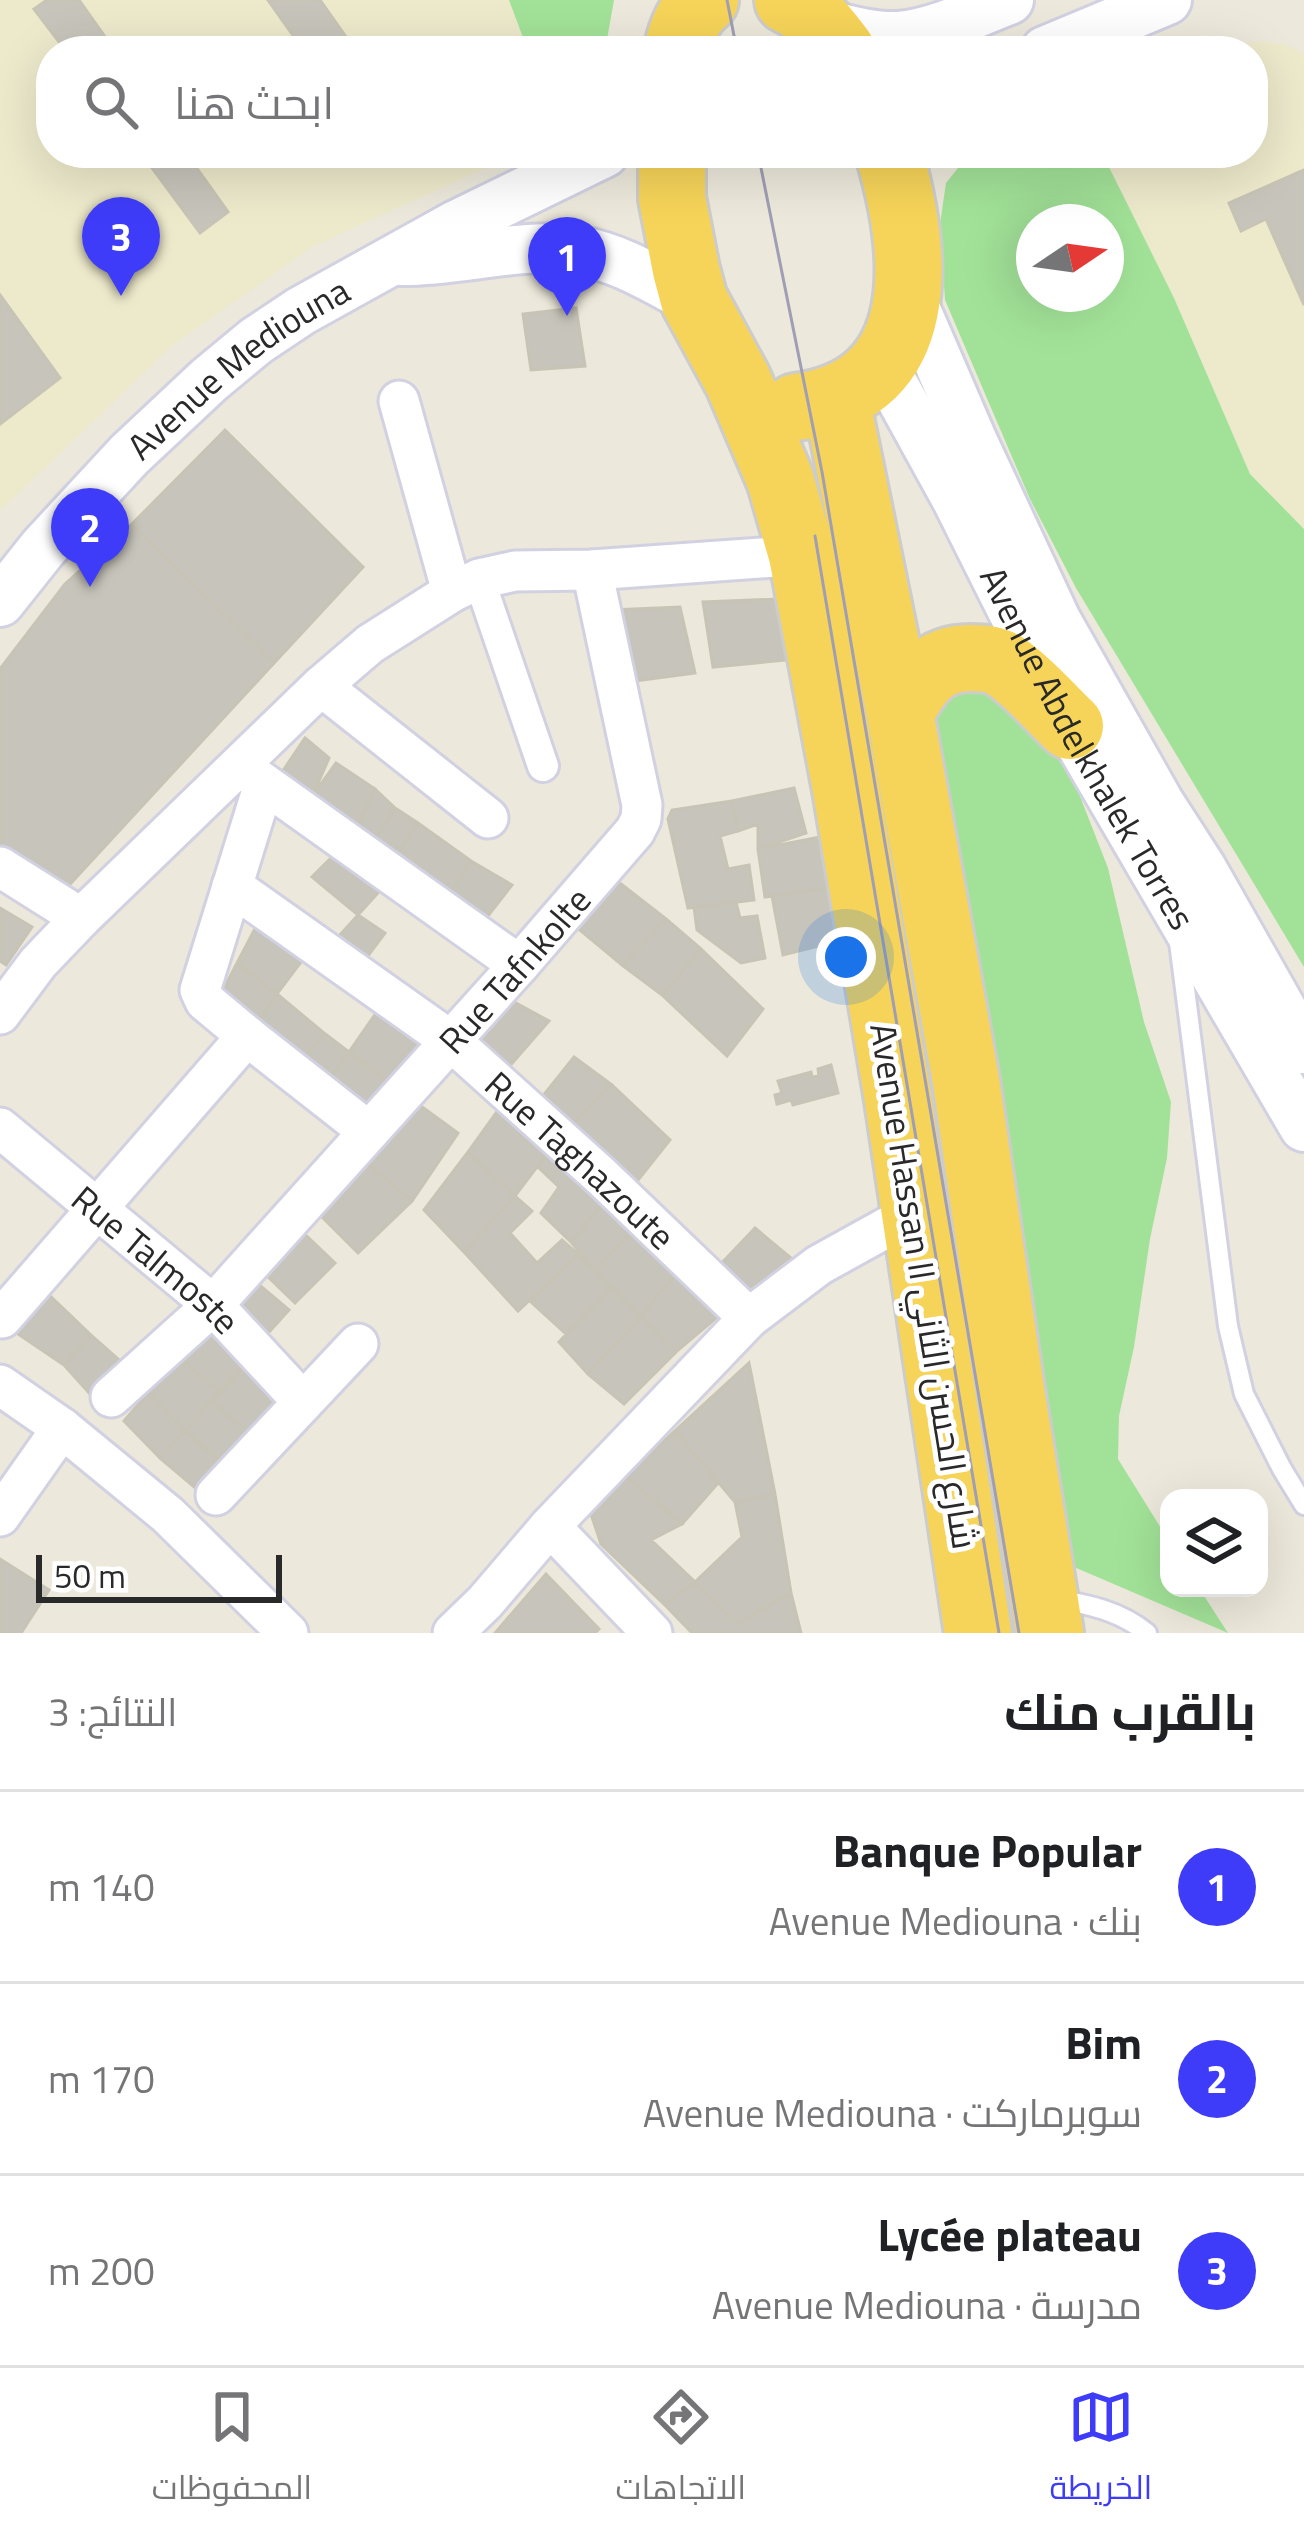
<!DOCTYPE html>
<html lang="ar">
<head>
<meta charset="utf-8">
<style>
	body { margin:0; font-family:"Titillium Web",Cairo,sans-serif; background:#f6f6f6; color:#202124; direction:rtl }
	.controls { position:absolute; right:36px; bottom:36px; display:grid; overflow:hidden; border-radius:24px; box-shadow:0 12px 48px #0002 }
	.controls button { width:108px; height:108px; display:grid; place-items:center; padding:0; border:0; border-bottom:3px solid #e0e0e0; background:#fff; color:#202124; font:60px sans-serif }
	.compass { position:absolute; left:1016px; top:204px; width:108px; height:108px; border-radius:50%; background:#fff; box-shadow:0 12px 48px #0002; rotate:77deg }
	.scale { position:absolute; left:36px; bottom:30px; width:246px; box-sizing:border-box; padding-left:12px; border:6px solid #292929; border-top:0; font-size:33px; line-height:42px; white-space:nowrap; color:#292929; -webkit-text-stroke:9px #fff; paint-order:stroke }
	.you { position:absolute; left:846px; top:957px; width:42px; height:42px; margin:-30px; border:9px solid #fff; border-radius:50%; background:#1a73e8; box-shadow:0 0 0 18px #1a73e833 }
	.badge { display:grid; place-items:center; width:78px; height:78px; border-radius:50%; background:#3e3cf8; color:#fff; font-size:39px; font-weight:700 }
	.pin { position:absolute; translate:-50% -99px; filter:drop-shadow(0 3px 6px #0008) }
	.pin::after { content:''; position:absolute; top:63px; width:42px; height:36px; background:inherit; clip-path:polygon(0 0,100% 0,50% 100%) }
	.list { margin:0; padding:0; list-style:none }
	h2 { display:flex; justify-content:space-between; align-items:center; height:156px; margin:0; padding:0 48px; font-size:51px }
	h2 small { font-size:39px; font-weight:400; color:#757577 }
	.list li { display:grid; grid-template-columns:78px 1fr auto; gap:36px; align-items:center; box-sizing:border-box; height:192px; padding:0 48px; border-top:3px solid #e0e0e0 }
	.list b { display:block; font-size:45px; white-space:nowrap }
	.list p { margin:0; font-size:39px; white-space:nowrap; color:#757577 }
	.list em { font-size:39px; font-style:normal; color:#757577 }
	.icon { flex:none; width:66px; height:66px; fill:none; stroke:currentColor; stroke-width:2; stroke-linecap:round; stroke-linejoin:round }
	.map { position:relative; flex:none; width:1304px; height:1633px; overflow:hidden; direction:ltr }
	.search { position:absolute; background:#fff; box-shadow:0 12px 48px #0002; left:36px; right:36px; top:36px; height:132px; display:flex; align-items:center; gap:30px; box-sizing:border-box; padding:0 42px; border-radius:48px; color:#757577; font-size:45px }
	.sheet { height:732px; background:#fff }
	nav { display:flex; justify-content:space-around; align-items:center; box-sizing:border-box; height:168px; border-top:3px solid #e0e0e0; background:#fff; font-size:33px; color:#757577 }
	nav a { display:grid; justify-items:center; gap:6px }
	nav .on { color:#3e3cf8 }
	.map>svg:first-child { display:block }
	.education { fill:#ede9cb }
	.green { fill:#a2e298; fill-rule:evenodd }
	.building { fill:#c7c4bb; stroke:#c7c4b5; stroke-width:3 }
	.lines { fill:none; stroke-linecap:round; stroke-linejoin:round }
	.service-casing { stroke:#d1d1e2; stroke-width:24 }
	.pedestrian-casing { stroke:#d1d1e2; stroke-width:36 }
	.minor-casing { stroke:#d1d1e2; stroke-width:45 }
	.tertiary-casing { stroke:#d1d1e2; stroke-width:54 }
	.trunk-casing { stroke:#ccc; stroke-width:72 }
	.service { stroke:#fff; stroke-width:18 }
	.pedestrian { stroke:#fff; stroke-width:30 }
	.minor { stroke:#fff; stroke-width:39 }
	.tertiary { stroke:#fff; stroke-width:48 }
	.trunk { stroke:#f6d459; stroke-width:66 }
	.tram { stroke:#9f9eb4; stroke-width:3 }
	.labels { text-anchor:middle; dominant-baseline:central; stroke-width:10; stroke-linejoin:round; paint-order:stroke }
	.street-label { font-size:36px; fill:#292929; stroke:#fff }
</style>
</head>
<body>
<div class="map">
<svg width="1304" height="1633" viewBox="0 0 1304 1633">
	<rect width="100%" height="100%" fill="#ece8db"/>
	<path class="education" d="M0 0H509L528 51H51V153H518L312 247 173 345 0 511Z
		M1257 41 1287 45 1304 54V529L1250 474 1174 298 1108 165 1109 153H1253V51H1218Z"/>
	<path class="green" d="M509 0H614L606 45 602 51H528Z
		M970 153H1109L1108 165 1174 298 1250 474 1304 529V967L1076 588 1030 499 945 300 940 224 946 183ZM1106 222V294H1034V222Z
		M957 673 1045 730 1074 781 1108 868 1144 1022 1171 1102 1167 1158 1150 1239 1134 1347 1119 1416 1118 1459 1169 1541V1588H1199L1228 1633 1046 1555 910 707Z"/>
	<path class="building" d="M47 0H79L115 51H66L34 9Z
		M268 0H320L356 51H304Z
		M141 153H186L228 212 200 233Z
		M1304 170V305L1266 219 1241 231 1229 203Z
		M0 295 60 378 0 424Z
		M576 308 585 366 531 370 523 314Z
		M225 430 363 567 274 663 132 524Z
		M132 524 274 663 59 896 0 862V669L65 584Z
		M779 599 787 660 713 667 703 602Z
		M680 607 695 673 627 682 612 610Z
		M305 738 329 758 308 806 274 784Z
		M336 763 375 789 356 828 310 799Z
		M794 788 806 833 758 849V824L738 831 732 801Z
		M375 789 395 808 370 846 356 828Z
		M732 801 738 831 720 836 728 869 749 865 754 900 688 908 668 819 672 810Z
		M395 808 418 823 393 861 370 846Z
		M418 823 471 861 447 898 393 861Z
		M820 837 830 888 765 897 758 849Z
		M340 849 386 884 358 915 312 877Z
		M471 861 512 885 481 925 447 898Z
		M603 870 666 919 622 965 569 921Z
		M830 888 839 941 783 955 772 896Z
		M736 902 740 918 757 916 765 958 741 963 697 930 694 907Z
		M0 908 32 927 6 965 0 961Z
		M358 915 385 933 358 969 330 946Z
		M666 919 701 949 662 995 622 965Z
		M259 921 304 958 277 994 237 963Z
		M701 949 763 1009 727 1056 662 995Z
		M237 963 277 994 253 1029 220 996Z
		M277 994 324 1033 298 1066 253 1029Z
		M503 996 549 1021 501 1076 465 1045Z
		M381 1006 426 1041 392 1085 349 1052Z
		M324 1033 349 1052 324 1085 298 1066Z
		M349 1052 392 1085 371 1110 324 1085Z
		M574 1057 612 1085 568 1129 538 1102Z
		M831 1065 838 1093 793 1105 791 1100 777 1104 775 1095 782 1093 778 1081 811 1072 812 1077 819 1076 818 1069Z
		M612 1085 670 1140 634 1185 568 1129Z
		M414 1101 458 1133 412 1201 360 1157Z
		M504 1102 555 1143 515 1196 468 1152Z
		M555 1143 612 1193 571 1242 541 1213 559 1187 538 1167Z
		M468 1152 515 1196 464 1252 424 1210Z
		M360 1157 412 1201 358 1253 314 1209Z
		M612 1193 643 1220 595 1271 571 1242Z
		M515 1196 532 1211 510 1233 537 1263 562 1240 578 1254 518 1311 464 1252Z
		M643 1220 685 1260 641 1317 595 1271Z
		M294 1224 335 1263 295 1303 263 1272Z
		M755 1228 791 1258 749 1299 718 1267Z
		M578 1254 611 1287 566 1334 531 1302Z
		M678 1270 721 1314 677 1351 641 1317Z
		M250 1277 289 1310 261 1341 227 1301Z
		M611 1287 641 1317 588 1374 559 1342Z
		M45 1291 91 1335 64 1365 15 1332Z
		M641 1317 677 1351 624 1404 588 1374Z
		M208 1327 246 1364 219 1391 180 1358Z
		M91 1335 127 1367 99 1404 64 1365Z
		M180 1358 219 1391 185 1431 148 1393Z
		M749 1363 775 1494 735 1502 675 1431Z
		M246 1364 287 1402 255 1438 211 1401Z
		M148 1393 185 1431 160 1458 124 1421Z
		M211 1401 255 1438 230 1469 185 1431Z
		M185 1431 230 1469 206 1497 160 1458Z
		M675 1431 719 1482 682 1524 626 1476Z
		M626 1476 682 1524 651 1540 695 1582 665 1605 601 1544 591 1514Z
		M775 1494 791 1593 737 1623 695 1582 742 1537 735 1502Z
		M0 1559 49 1590 21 1633H0Z
		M546 1574 599 1629 595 1633H495Z
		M695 1582 737 1623 791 1593 801 1633H692L665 1605Z"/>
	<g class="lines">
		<defs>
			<path id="service" d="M1179 942 1228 1326 1244 1394 1282 1469 1304 1505
				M1054 1599C1088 1604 1120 1611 1147 1633"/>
			<path id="pedestrian" d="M479 579 543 766"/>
			<g id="minor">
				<path d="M399 401 452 592"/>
				<path d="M321 686 488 818"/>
				<path d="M245 770 519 965"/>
				<path d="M264 784 200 990 205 1001 247 1036 368 1131"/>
				<path d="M0 867 81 918"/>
				<path id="s1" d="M232 886 451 1041 601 1176 749 1318"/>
				<path d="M0 1014 38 963 81 918 321 686 370 644 452 592 479 579 515 571 592 570 802 555"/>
				<path id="s2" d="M0 1128 213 1305 303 1402"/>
				<path d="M2 1318 247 1036"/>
				<path d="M0 1385 62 1428 168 1515 288 1633"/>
				<path id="s3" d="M111 1397 213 1305 519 965 635 831 641 819 642 805 592 570"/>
				<path d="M216 1495 358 1344"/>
				<path d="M0 1516 62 1428"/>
				<path d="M550 1526 652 1633"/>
				<path d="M453 1633 485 1602 550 1526 749 1318 819 1265 913 1213"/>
			</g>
			<g id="tertiary">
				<path d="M820 23C845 29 871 37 897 36 934 34 974 13 1009 0"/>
				<path d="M1045 51 1167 0"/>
				<path d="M401 261C460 262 522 241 581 251 621 258 658 282 694 300"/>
				<path d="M910 296 973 442 1056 620 1160 804 1202 869 1304 1049"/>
				<path id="s4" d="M881 362 957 500 1070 726 1304 1127"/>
				<path id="s5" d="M0 602 43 548 129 455 209 380 256 341 301 311 456 225 604 153"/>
			</g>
			<path id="trunk" d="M788 0C812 11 827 31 842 51
				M677 51C682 30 688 14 705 0
				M672 153V198L686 270 694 300 738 381 780 479 802 555 846 789 897 1093 978 1633
				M836 399 900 713 966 1081 1012 1397 1050 1633
				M796 407C933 390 918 253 889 153
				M900 713C917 682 932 658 970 658 983 658 997 659 1007 667 1030 683 1050 707 1070 726"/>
		</defs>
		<use href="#service" class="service-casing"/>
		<use href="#pedestrian" class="pedestrian-casing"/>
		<use href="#minor" class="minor-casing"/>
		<use href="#tertiary" class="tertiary-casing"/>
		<use href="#trunk" class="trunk-casing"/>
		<use href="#service" class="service"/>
		<use href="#pedestrian" class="pedestrian"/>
		<use href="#minor" class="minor"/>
		<use href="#tertiary" class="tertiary"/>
		<use href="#trunk" class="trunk"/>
		<path class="tram" d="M727 0 737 51
			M758 153 822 472 1019 1633
			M815 536 999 1633"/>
	</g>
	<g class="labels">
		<g class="street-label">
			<text stroke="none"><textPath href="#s5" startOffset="336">Avenue Mediouna</textPath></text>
			<text stroke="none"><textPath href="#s4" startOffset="438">Avenue Abdelkhalek Torres</textPath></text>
			<text stroke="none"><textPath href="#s3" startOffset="588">Rue Tafnkolte</textPath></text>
			<text stroke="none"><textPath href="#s1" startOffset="444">Rue Taghazoute</textPath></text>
			<text stroke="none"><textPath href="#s2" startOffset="204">Rue Talmoste</textPath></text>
			<text transform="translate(925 1286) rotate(81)">Avenue Hassan II شارع الحسن الثاني</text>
		</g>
	</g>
</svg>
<div class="controls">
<button><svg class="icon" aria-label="layers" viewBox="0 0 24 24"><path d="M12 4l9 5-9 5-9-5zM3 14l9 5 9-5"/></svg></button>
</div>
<svg class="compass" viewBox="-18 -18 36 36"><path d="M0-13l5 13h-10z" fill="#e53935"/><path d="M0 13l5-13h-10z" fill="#757577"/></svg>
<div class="scale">50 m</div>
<div class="you"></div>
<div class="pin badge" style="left:567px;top:316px">1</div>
<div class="pin badge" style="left:90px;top:587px">2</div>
<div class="pin badge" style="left:121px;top:296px">3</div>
<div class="search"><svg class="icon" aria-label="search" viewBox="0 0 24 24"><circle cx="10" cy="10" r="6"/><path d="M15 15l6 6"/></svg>ابحث هنا</div>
</div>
<section class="sheet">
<h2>بالقرب منك<small>النتائج: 3</small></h2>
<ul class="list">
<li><span class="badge">1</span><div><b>Banque Popular</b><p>بنك · Avenue Mediouna</p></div><em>140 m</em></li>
<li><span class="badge">2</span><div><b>Bim</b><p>سوبرماركت · Avenue Mediouna</p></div><em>170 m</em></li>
<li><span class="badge">3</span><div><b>Lycée plateau</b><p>مدرسة · Avenue Mediouna</p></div><em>200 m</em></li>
</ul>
</section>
<nav>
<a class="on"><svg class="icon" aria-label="map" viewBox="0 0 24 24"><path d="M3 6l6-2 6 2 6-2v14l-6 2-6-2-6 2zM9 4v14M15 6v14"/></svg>الخريطة</a>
<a><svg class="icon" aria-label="directions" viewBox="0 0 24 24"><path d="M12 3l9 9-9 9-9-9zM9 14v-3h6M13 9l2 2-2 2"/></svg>الاتجاهات</a>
<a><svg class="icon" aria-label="saved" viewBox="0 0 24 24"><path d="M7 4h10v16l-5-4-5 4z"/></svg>المحفوظات</a>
</nav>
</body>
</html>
